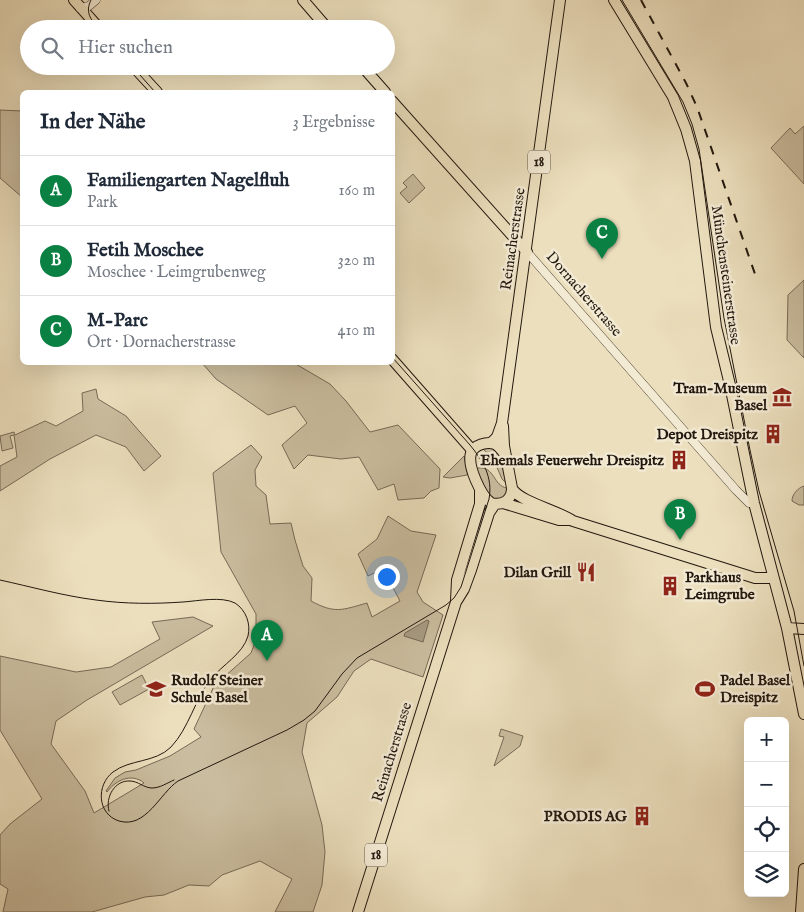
<!DOCTYPE html>
<html lang="de">
<head>
<meta charset="utf-8">
<style>
	body { margin:0; font-family:"IM FELL English",serif; background:#f2f2f3; color:#1f2937 }
	.controls { position:absolute; right:15px; bottom:15px; display:grid; overflow:hidden; border-radius:8px; box-shadow:0 5px 20px #0002 }
	.controls button { width:45px; height:45px; display:grid; place-items:center; padding:0; border:0; border-bottom:1px solid #e0e1e3; background:#fff; color:#1f2937; font:25px sans-serif }
	.you { position:absolute; left:386px; top:576px; width:18px; height:18px; margin:-12px; border:4px solid #fff; border-radius:50%; background:#1a73e8; box-shadow:0 0 0 8px #1a73e833 }
	.badge { display:grid; place-items:center; width:32px; height:32px; border-radius:50%; background:#0b8043; color:#fff; font-size:16px; font-weight:700 }
	.pin { position:absolute; translate:-50% -41px; filter:drop-shadow(0 1px 2px #0008) }
	.pin::after { content:''; position:absolute; top:26px; width:18px; height:15px; background:inherit; clip-path:polygon(0 0,100% 0,50% 100%) }
	.list { margin:0; padding:0; list-style:none }
	h2 { display:flex; justify-content:space-between; align-items:center; height:65px; margin:0; padding:0 20px; font-size:21px }
	h2 small { font-size:16px; font-weight:400; color:#747a83 }
	.list li { display:grid; grid-template-columns:32px 1fr auto; gap:15px; align-items:center; box-sizing:border-box; height:70px; padding:0 20px; border-top:1px solid #e0e1e3 }
	.list b { display:block; font-size:19px; white-space:nowrap }
	.list p { margin:0; font-size:16px; white-space:nowrap; color:#747a83 }
	.list em { font-size:16px; font-style:normal; color:#747a83 }
	.icon { flex:none; width:28px; height:28px; fill:none; stroke:currentColor; stroke-width:2; stroke-linecap:round; stroke-linejoin:round }
	.map { position:relative; flex:none; width:804px; height:912px; overflow:hidden }
	.search { position:absolute; background:#fff; box-shadow:0 5px 20px #0002; left:20px; top:20px; width:375px; height:55px; display:flex; align-items:center; gap:12px; box-sizing:border-box; padding:0 18px; border-radius:28px; color:#747a83; font-size:19px }
	.panel { position:absolute; background:#fff; box-shadow:0 5px 20px #0002; left:20px; top:90px; width:375px; height:275px; border-radius:8px }
	.map>svg:first-child { display:block }
	.green { fill:#cabd9f; stroke:#766a57 }
	.water { fill:#a79b82; stroke:#726754 }
	.lines { fill:none; stroke-linecap:round; stroke-linejoin:round }
	.minor-casing { stroke:#544a3a; stroke-width:9 }
	.major-casing { stroke:#22180f; stroke-width:12 }
	.minor { stroke:#f3ead4; stroke-width:8 }
	.major { stroke:#ecdfbd; stroke-width:10 }
	.tram { stroke:#22180f; stroke-width:1 }
	.rail { stroke:#22180f; stroke-width:2; stroke-dasharray:9 9; stroke-linecap:butt }
	.labels { text-anchor:middle; dominant-baseline:central; stroke-width:5; stroke-linejoin:round; paint-order:stroke }
	.shield { fill:#f3ead4; stroke:#61574a; stroke-width:1 }
	.shield-label { font-size:14px; font-weight:bold; fill:#22180f }
	.street-label { font-size:15px; fill:#22180f; stroke:#f3ead4 }
	.poi-label { font-size:15px; font-weight:bold; fill:#22180f; stroke:#f3ead4; text-anchor:end }
</style>
</head>
<body>
<div class="map">
<svg width="804" height="912" viewBox="0 0 804 912">
	<rect width="100%" height="100%" fill="#ecdfbd"/>
	<filter id="stains"><feTurbulence type="fractalNoise" baseFrequency=".004" numOctaves="4"/><feColorMatrix values="0 0 0 0 .2 0 0 0 0 .09 0 0 0 0 .02 0 0 0 .5 -.17"/></filter>
	<radialGradient id="worn" r=".72"><stop offset=".6" stop-color="#630" stop-opacity="0"/><stop offset="1" stop-color="#630" stop-opacity=".3"/></radialGradient>
	<path class="green" d="M0 110 22 111V197L0 178Z
		M804 126V184L771 148 790 128 795 134Z
		M413 174 425 188 409 203 400 193 407 187 403 183Z
		M804 280V358L787 340 788 295Z
		M202 363H294L330 384 346 401 370 432 398 425 440 469 439 488 431 491 424 498 398 500 394 484 378 490 359 457 341 459 308 455 294 469 282 445 307 423 295 406 268 415 216 379Z
		M96 389 98 399 126 416 161 456 144 471 126 447 96 435 50 459 0 491V466L17 457 14 435 10 436 13 448 2 451 0 436 14 432 15 435 45 421 56 426 83 411 82 393Z
		M251 445 262 457 255 470 256 486 266 495 270 524 291 523 295 540 303 566 312 578 311 601C335 614 342 610 367 603L372 617 400 601 383 569 368 576 358 554 377 539 388 516 411 531 436 535 417 592 423 602 443 615 423 677 371 659 354 671 337 697 307 723 302 752 322 825 325 852 322 885 313 912H275L292 879 260 861 222 875 209 886 189 885 164 895 145 897 92 912H3L8 889 0 884V835L10 824 42 799 0 730V656L76 672 111 667 160 639 152 622 193 617 213 626 87 700 56 721 51 744 85 791 94 813 144 783C131 772 115 781 107 792L106 791 115 778 125 772 136 770 170 756 201 737 194 729 214 686 251 653 256 640V614L221 552 213 473Z
		M489 446 500 454 506 483 502 479 493 458 483 449Z
		M464 456 468 473 467 475 450 478 443 477Z
		M478 468C495 466 493 486 507 488L506 498 491 500 476 470Z
		M804 486V505H799L792 501C792 494 798 488 804 486Z
		M142 675 149 689 120 705 112 692Z
		M501 729 523 736 520 746 494 766 504 737 499 736Z"/>
	<path class="water" d="M427 620 429 621 423 642 404 636 405 633Z"/>
	<g class="lines">
		<defs>
			<path id="minor" d="M80 8 89 6 96 0
				M527 252 736 490 749 503H754"/>
			<path id="major" d="M74 0 100 29
				M303 0 328 29
				M614 0 673 97 686 129 695 161 716 327 730 385 754 503 787 628 804 714
				M133 66 157 92
				M362 66 385 92
				M392 101 527 252
				M392 359 472 450
				M503 426 504 446 512 488C512 500 503 506 491 503 481 496 467 466 471 453 474 445 487 441 495 444 500 447 503 452 506 456
				M491 443 497 437 502 423 560 0
				M513 490C523 503 557 510 573 521L755 578H773
				M503 503 559 520H569
				M456 601 457 580 480 504V492
				M787 628 804 629
				M358 912 456 602 464 589 471 570 489 513 495 504
				M801 912 804 869"/>
		</defs>
		<use href="#minor" class="minor-casing"/>
		<use href="#major" class="major-casing"/>
		<use href="#minor" class="minor"/>
		<use href="#major" class="major"/>
		<path class="tram" d="M91 0C85 12 90 19 99 29
			M622 0 683 102 692 124 699 149 724 318 750 450 759 491 794 611 804 666
			M132 66 155 92
			M0 580C32 587 64 596 96 600 125 604 154 604 183 602 198 601 221 596 235 603 246 610 251 624 248 636 243 654 222 665 211 679 195 699 189 728 171 747 155 763 130 759 113 772 96 785 97 814 119 821 146 829 160 793 178 781L287 730 304 720 315 711 342 674 357 658 446 605 454 598 461 587 489 499C493 477 483 461 470 445L392 357
			M109 811C105 797 115 780 130 781 138 781 144 788 152 788 160 788 167 783 174 780"/>
		<path class="rail" d="M641 0 686 83 697 107 756 277"/>
	</g>
	<defs>
		<symbol id="museum-bare" viewBox="-9 -9 18 18"><path d="M0-6L6-3V-2H-6V-3ZM-5-1h2V3h-2ZM-1-1h2V3h-2ZM3-1h2V3H3ZM-6 4H6V6H-6Z" fill="#8f2418" stroke="#f3ead4" stroke-width="2.5" paint-order="stroke"/></symbol>
		<symbol id="building-bare" viewBox="-9 -9 18 18"><path d="M-4-6H4V6H1V3H-1V6H-4ZM-2.5-4.3h1.7v1.8h-1.7ZM.8-4.3h1.7v1.8H.8ZM-2.5-1h1.7V.8h-1.7ZM.8-1h1.7V.8H.8Z" fill="#8f2418" stroke="#f3ead4" stroke-width="2.5" paint-order="stroke"/></symbol>
		<symbol id="restaurant-bare" viewBox="-9 -9 18 18"><path d="M-5-6h1v4h1v-4h1v4h1v-4h1v5L-1.5 .5V6h-2V.5L-5-1ZM5-6V6H3V1.5H1.5Q1.5-4 5-6Z" fill="#8f2418" stroke="#f3ead4" stroke-width="2.5" paint-order="stroke"/></symbol>
		<symbol id="school-bare" viewBox="-9 -9 18 18"><path d="M0-5L7-2L0 1L-7-2ZM-4 1L0 2.5L4 1V4Q0 6-4 4Z" fill="#8f2418" stroke="#f3ead4" stroke-width="2.5" paint-order="stroke"/></symbol>
		<symbol id="stadium-bare" viewBox="-9 -9 18 18"><path d="M0-5a6.5 5 0 1 0 0 10a6.5 5 0 1 0 0-10ZM-3.5-1.8h7v3.6h-7Z" fill="#8f2418" stroke="#f3ead4" stroke-width="2.5" paint-order="stroke"/></symbol>
	</defs>
	<g fill-rule="evenodd">
		<use href="#museum-bare" x="768" y="383" width="28" height="28"/>
		<use href="#building-bare" x="759" y="420" width="28" height="28"/>
		<use href="#building-bare" x="665" y="446" width="28" height="28"/>
		<use href="#restaurant-bare" x="572" y="558" width="28" height="28"/>
		<use href="#building-bare" x="656" y="572" width="28" height="28"/>
		<use href="#school-bare" x="142" y="675" width="28" height="28"/>
		<use href="#stadium-bare" x="691" y="675" width="28" height="28"/>
		<use href="#building-bare" x="628" y="802" width="28" height="28"/>
	</g>
	<g class="labels">
		<g class="shield">
			<rect x="528" y="150.5" width="22" height="23" rx="4"/>
			<rect x="365" y="843.5" width="22" height="23" rx="4"/>
		</g>
		<g class="shield-label">
			<text x="539" y="162">18</text>
			<text x="376" y="855">18</text>
		</g>
		<g class="street-label">
			<text transform="translate(513 239) rotate(-82)">Reinacherstrasse</text>
			<text transform="translate(726 275) rotate(82)">Münchensteinerstrasse</text>
			<text transform="translate(584 294) rotate(49)">Dornacherstrasse</text>
			<text transform="translate(392 752) rotate(-73)">Reinacherstrasse</text>
		</g>
		<g class="poi-label">
			<text x="767" y="388">Tram-Museum<tspan x="767" dy="17">Basel</tspan></text>
			<text x="758" y="434">Depot Dreispitz</text>
			<text x="664" y="460">Ehemals Feuerwehr Dreispitz</text>
			<text x="571" y="572">Dilan Grill</text>
			<text x="685" y="577" text-anchor="start">Parkhaus<tspan x="685" dy="17">Leimgrube</tspan></text>
			<text x="171" y="680" text-anchor="start">Rudolf Steiner<tspan x="171" dy="17">Schule Basel</tspan></text>
			<text x="720" y="680" text-anchor="start">Padel Basel<tspan x="720" dy="17">Dreispitz</tspan></text>
			<text x="627" y="816">PRODIS AG</text>
		</g>
	</g>
	<rect width="100%" height="100%" filter="url(#stains)"/>
	<rect width="100%" height="100%" fill="url(#worn)"/>
</svg>
<div class="controls">
<button>+</button>
<button>−</button>
<button><svg class="icon" aria-label="locate" viewBox="0 0 24 24"><circle cx="12" cy="12" r="6"/><path d="M12 2v4M12 18v4M2 12h4M18 12h4"/></svg></button>
<button><svg class="icon" aria-label="layers" viewBox="0 0 24 24"><path d="M12 4l9 5-9 5-9-5zM3 14l9 5 9-5"/></svg></button>
</div>
<div class="you"></div>
<div class="pin badge" style="left:267px;top:661px">A</div>
<div class="pin badge" style="left:680px;top:540px">B</div>
<div class="pin badge" style="left:602px;top:259px">C</div>
<div class="search"><svg class="icon" aria-label="search" viewBox="0 0 24 24"><circle cx="10" cy="10" r="6"/><path d="M15 15l6 6"/></svg>Hier suchen</div>
<section class="panel">
<h2>In der Nähe<small>3 Ergebnisse</small></h2>
<ul class="list">
<li><span class="badge">A</span><div><b>Familiengarten Nagelfluh</b><p>Park</p></div><em>160 m</em></li>
<li><span class="badge">B</span><div><b>Fetih Moschee</b><p>Moschee · Leimgrubenweg</p></div><em>320 m</em></li>
<li><span class="badge">C</span><div><b>M-Parc</b><p>Ort · Dornacherstrasse</p></div><em>410 m</em></li>
</ul>
</section>
</div>
</body>
</html>
